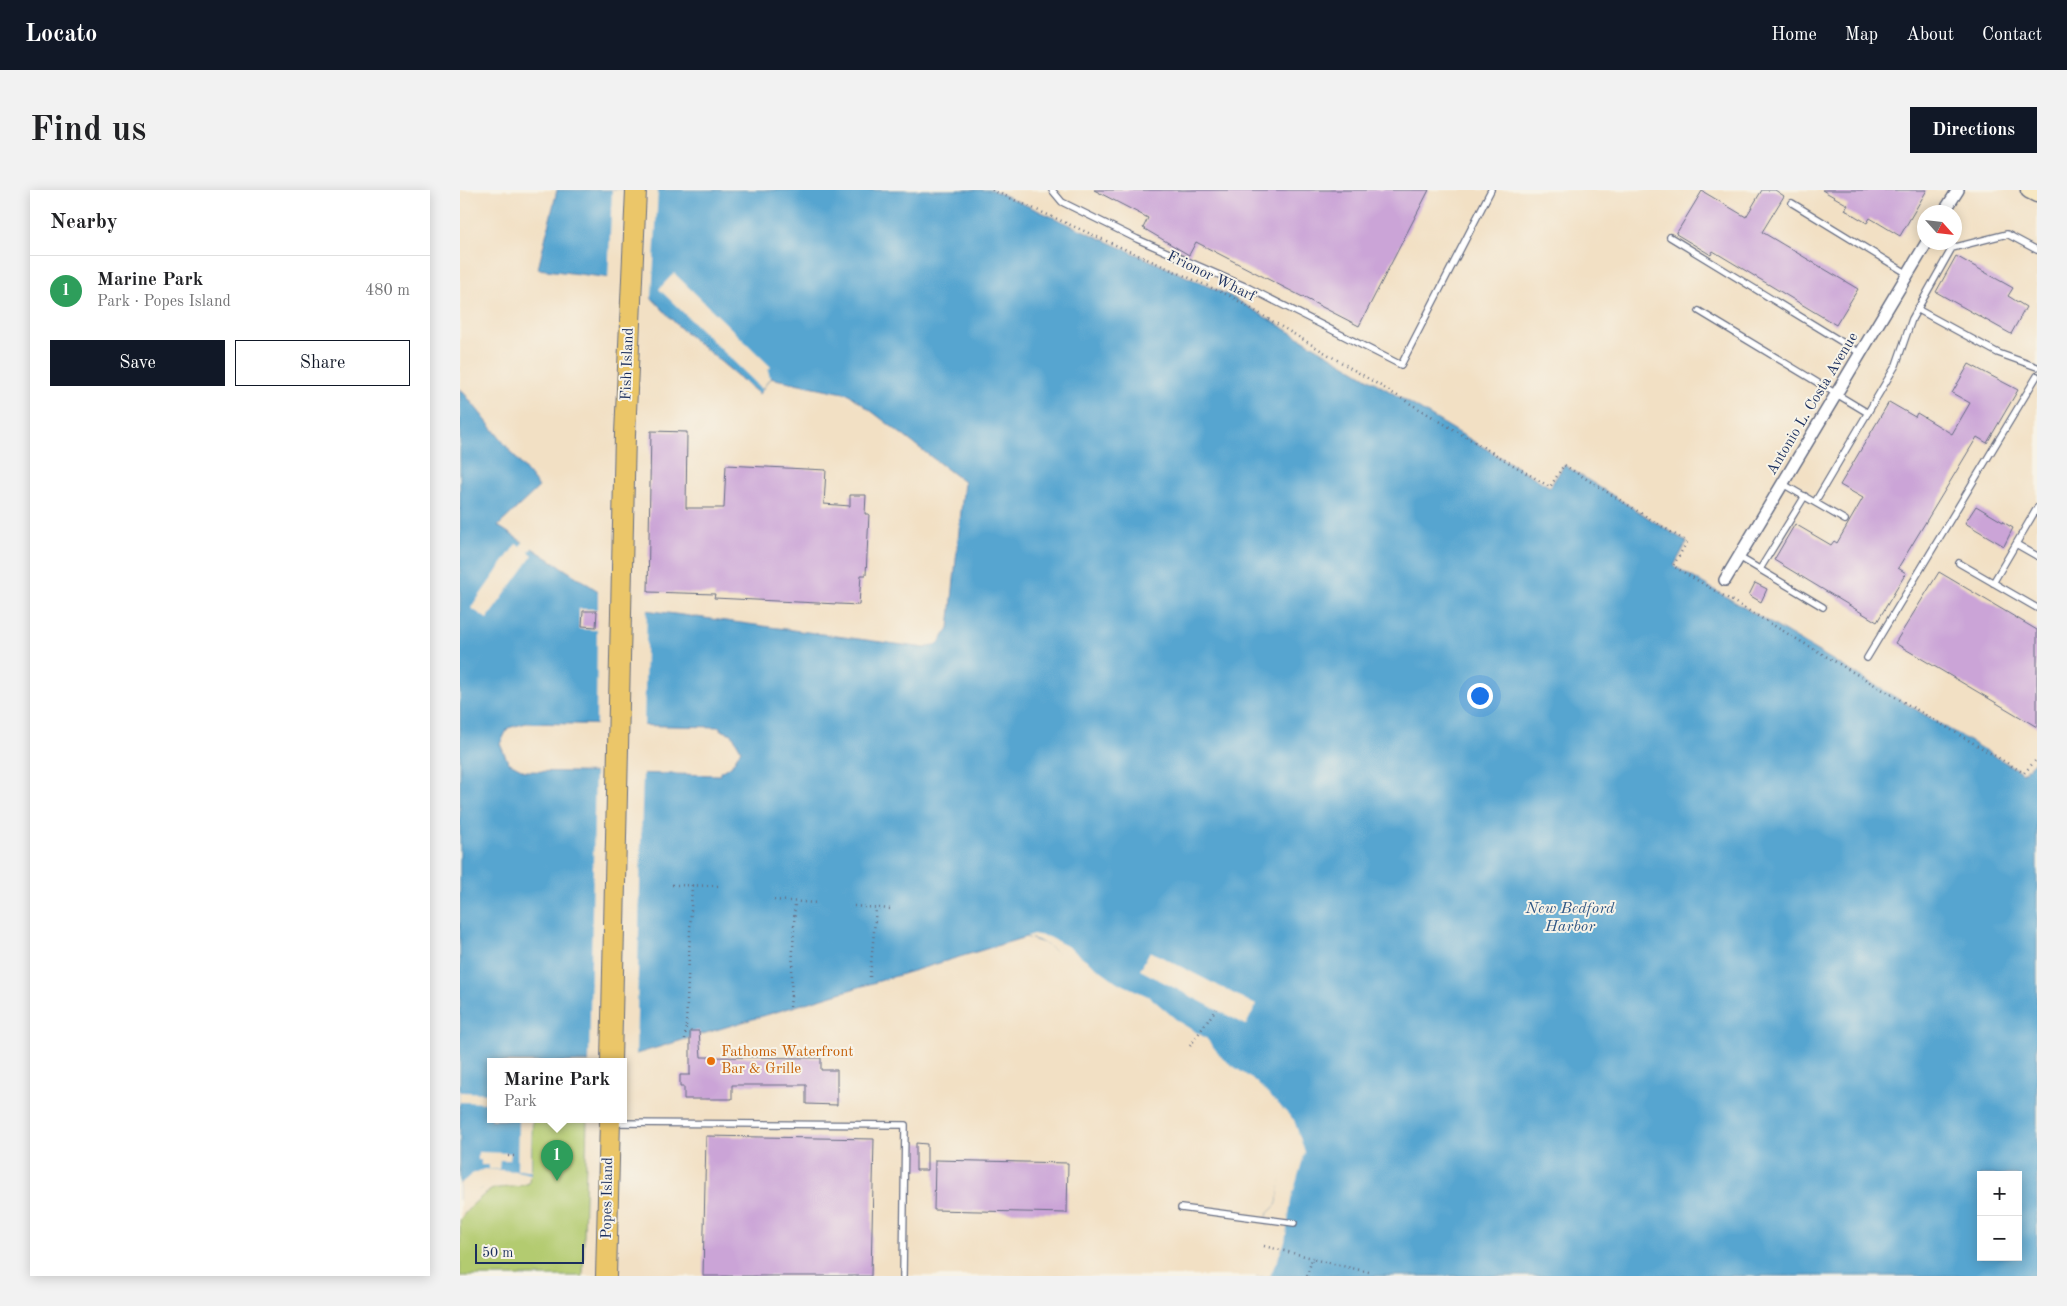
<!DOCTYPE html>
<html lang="en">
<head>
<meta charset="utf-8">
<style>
	body { margin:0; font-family:"Old Standard TT",serif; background:#f2f2f2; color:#202124 }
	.controls { position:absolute; right:15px; bottom:15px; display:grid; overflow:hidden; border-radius:0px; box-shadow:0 2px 12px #0003 }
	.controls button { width:45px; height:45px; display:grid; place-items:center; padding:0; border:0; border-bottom:1px solid #e0e0e0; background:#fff; color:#202124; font:25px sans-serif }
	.compass { position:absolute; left:1457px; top:15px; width:45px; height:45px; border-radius:50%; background:#fff; box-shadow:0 2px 12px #0003; rotate:117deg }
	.scale { position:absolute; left:15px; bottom:12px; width:109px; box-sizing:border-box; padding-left:5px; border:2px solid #1b2f5e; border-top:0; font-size:14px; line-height:18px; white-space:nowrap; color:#1b2f5e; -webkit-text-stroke:4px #f7f3e8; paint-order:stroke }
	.you { position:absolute; left:1019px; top:505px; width:18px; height:18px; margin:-12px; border:4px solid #fff; border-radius:50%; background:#1a73e8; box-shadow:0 0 0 8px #1a73e833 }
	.badge { display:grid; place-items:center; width:32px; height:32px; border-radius:50%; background:#111827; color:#fff; font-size:16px; font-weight:700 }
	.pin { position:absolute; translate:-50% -41px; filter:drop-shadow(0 1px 2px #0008) }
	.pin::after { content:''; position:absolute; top:26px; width:18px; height:15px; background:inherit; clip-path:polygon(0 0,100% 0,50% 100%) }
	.popup { position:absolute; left:27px; top:868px; width:140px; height:65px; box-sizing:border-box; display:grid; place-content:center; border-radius:0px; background:#fff; filter:drop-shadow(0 1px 4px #0005); font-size:16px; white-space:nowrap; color:#757577 }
	.popup b { font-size:19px; color:#202124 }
	.popup::after { content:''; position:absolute; left:50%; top:100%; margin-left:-10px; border:10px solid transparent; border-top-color:#fff }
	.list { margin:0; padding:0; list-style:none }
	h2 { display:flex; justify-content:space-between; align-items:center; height:65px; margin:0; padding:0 20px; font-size:21px }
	h2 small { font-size:16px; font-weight:400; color:#757577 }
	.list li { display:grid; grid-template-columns:32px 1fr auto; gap:15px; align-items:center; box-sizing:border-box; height:70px; padding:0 20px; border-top:1px solid #e0e0e0 }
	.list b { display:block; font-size:19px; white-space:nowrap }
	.list p { margin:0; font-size:16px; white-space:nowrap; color:#757577 }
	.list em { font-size:16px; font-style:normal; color:#757577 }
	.actions { display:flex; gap:10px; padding:15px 20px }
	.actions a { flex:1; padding:11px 0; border:1px solid #111827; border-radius:0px; text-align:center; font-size:18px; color:#111827 }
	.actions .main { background:#111827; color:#fff }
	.map { position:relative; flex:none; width:1577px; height:1086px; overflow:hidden; border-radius:0px }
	header { display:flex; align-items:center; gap:30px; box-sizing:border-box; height:70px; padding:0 25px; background:#111827; color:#fff }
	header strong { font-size:24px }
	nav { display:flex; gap:28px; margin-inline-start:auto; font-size:18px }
	.intro { display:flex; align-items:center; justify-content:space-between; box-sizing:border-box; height:120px; padding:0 30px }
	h1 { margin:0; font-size:35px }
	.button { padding:12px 22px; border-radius:0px; background:#111827; color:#fff; font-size:18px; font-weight:700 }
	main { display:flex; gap:30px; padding:0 30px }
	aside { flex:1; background:#fff; border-radius:0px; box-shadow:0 2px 12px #0003 }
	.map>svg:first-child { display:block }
	.green { fill:#b3cb70; stroke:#677d67 }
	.water { fill:#56a5d0; stroke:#386a97; fill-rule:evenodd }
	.pier { fill:#f2e0c4 }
	.building { fill:#cba4d7 }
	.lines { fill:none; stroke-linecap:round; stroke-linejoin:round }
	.lane-casing { stroke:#666d82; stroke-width:8 }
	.street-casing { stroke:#666d82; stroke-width:14 }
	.secondary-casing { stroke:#666d82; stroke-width:19 }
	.highway-casing { stroke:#666d82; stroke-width:22 }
	.path { stroke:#666d82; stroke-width:2.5; stroke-dasharray:1 4; stroke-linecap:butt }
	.lane { stroke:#fff; stroke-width:5.5 }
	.street { stroke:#fff; stroke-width:11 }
	.secondary { stroke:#f7e8c3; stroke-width:16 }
	.highway { stroke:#ebc669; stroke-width:20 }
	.food-dot { fill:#e8710a; stroke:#f7f3e8; stroke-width:2 }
	.labels { text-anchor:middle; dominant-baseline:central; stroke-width:4; stroke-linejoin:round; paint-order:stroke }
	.street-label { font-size:15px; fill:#1b2f5e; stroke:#f7f3e8 }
	.food-label { font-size:15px; fill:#c56008; stroke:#f7f3e8; text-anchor:start }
	.water-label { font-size:16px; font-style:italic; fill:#305886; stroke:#f7f3e8 }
</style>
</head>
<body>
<header>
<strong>Locato</strong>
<nav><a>Home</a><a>Map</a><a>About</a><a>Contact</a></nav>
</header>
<div class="intro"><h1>Find us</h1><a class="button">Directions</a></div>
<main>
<aside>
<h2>Nearby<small></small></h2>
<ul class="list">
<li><span class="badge" style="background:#2e9e5b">1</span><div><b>Marine Park</b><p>Park · Popes Island</p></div><em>480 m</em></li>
</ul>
<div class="actions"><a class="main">Save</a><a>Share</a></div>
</aside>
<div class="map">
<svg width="1577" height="1086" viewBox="0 0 1577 1086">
	<rect width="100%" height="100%" fill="#f7f3e8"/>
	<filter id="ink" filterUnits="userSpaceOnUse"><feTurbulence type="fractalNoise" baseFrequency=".02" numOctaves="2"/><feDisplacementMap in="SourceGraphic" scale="10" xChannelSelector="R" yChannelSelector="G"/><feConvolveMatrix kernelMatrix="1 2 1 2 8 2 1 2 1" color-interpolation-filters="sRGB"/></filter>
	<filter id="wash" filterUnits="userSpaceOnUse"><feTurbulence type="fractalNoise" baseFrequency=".0096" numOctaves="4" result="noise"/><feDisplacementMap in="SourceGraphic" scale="20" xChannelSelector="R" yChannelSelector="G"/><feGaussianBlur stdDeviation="1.12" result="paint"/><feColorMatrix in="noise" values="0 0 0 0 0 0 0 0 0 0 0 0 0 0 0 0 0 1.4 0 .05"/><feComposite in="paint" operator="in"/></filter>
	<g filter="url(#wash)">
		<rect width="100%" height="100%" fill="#f2e0c4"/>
		<path class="green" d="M72 930H127L123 1086H0V1030C6 1020 21 1006 31 1000 38 996 56 999 69 993Z"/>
		<path class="water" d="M97 0H532L770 106 1090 297 1104 275 1227 352 1214 376 1563 583 1577 569V1086H796L805 1075 818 1044 806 1035 808 1023 817 1014 825 972 824 949 817 933 747 860 584 753 566 747 176 864 130 861 129 872H31V930H72L71 984 65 989 33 992 0 1010V198L79 297 38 336 163 417 465 458 478 454 489 438 504 292 389 204 310 188 299 204 218 136 176 91 78 79ZM66 533 260 537 261 540 272 544 281 560 271 576 260 582V585L65 581 48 572 40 554 48 538ZM1521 985H1558V1067H1521Z"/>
		<path class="pier" d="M152 0H198L192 107H187L175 94 148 90Z
			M214 83 311 177 308 180 310 188 302 199 199 99Z
			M66 349 74 355 69 362 73 365 27 429 11 418 56 354 60 356Z
			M138 397 163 414 187 417 184 538 136 537 137 440 119 439V419H138Z
			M135 580 183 581 181 651 176 867 132 864 131 872H129Z
			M573 744 589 747 607 756 657 792 690 807 719 832 746 848 763 869 796 892 834 930 845 962 831 1010 825 1052 810 1086H794L797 1073H804L815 1045 806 1035 808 1023 817 1014 823 973V954L815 934 745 862 657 805 644 799 590 757 578 750 566 747Z
			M690 761 796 815 786 835 680 780Z
			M0 902 31 903V913L0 912Z
			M58 930H72L71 980H57Z
			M18 962 51 963 50 970H40L39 979H29V975H21V970H18Z
			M24 979 56 981 71 984 67 991 57 997 34 994 21 999 0 1013V994L12 984Z"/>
		<g id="blocks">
			<path class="building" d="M634 0H969L899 136 736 52 729 65 683 38 688 28Z
				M1302 0H1315L1324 6 1302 42 1398 99 1376 135 1253 61 1251 65 1216 44 1242 1 1286 27Z
				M1362 0H1467L1440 46 1410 28 1407 33 1385 20 1388 15Z
				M1496 66 1553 98 1548 106 1566 117 1551 144 1476 102Z
				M1509 174 1558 200 1527 253 1517 247 1438 378 1446 383 1417 432 1314 370 1335 334 1371 355 1374 351 1377 353 1403 308 1380 295 1429 212 1455 227 1457 223 1492 244 1510 213 1492 203Z
				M191 241 227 242 226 318H264L266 275 366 280 364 314 390 316V305H406L405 324H409L406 385H401L399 415 254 408 255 404 188 402Z
				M1516 316 1553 338 1544 356 1505 333Z
				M1479 382 1577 440V537L1435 453Z
				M1295 393 1307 399 1301 412 1289 405Z
				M123 421H137L136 437 122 436Z
				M230 841H239L241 867 361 868V880H377V915L346 914V895H272V909H224V897H220V885H230Z
				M246 946 414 949 411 1086H243Z
				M456 953 467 954V980H456Z
				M475 970 608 973 607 1023 474 1020Z"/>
		</g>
	</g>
	<g filter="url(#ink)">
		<use href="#blocks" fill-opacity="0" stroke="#666d82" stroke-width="1"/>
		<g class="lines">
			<defs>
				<path id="lane" d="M592 0 602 12 677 49 789 98 941 175 1031 0
					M1332 13 1448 84
					M1210 47 1400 163
					M1457 119 1538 163 1577 177
					M1239 121 1408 223
					M1323 294 1385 330
					M1355 312 1436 175 1452 129 1492 58 1547 44 1577 60
					M1556 354 1577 366
					M1279 367 1363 417
					M1499 373 1577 418
					M1300 379 1345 306
					M1533 393 1577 318
					M1407 468 1577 186
					M153 933 445 935 443 1086
					M721 1018 834 1033"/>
				<path id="street" d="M1484 22 1498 0
					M1265 390 1467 52"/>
				<path id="secondary" d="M1569 0 1577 4"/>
				<path id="highway" d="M151 872 165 244 176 0
					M146 1086 150 930"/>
			</defs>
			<use href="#lane" class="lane-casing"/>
			<use href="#street" class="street-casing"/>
			<use href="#secondary" class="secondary-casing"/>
			<use href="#highway" class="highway-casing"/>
			<path class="path" d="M532 0 770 106 1090 297 1104 275 1227 352 1213 376 1564 583 1577 569
				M212 695 261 696
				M314 710 357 713
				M394 716 431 719
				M410 787 416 718
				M331 806 335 712
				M330 817 331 806
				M226 836 232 695
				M225 849 226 835
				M730 856 756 819
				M48 966H57
				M804 1056 853 1068
				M847 1086 852 1069 909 1082"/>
			<use href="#lane" class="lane"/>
			<use href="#street" class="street"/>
			<use href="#secondary" class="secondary"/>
			<use href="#highway" class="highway"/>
		</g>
	</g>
	<circle class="food-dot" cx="251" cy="871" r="5"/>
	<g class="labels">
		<g class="street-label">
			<text transform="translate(751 87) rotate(26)">Frionor Wharf</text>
			<text transform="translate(168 174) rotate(-88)">Fish Island</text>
			<text transform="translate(1353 214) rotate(-59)">Antonio L. Costa Avenue</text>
			<text transform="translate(148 1008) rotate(-89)">Popes Island</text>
		</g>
		<g class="food-label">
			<text x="261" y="862">Fathoms Waterfront<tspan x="261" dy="17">Bar &amp; Grille</tspan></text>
		</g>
		<g class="water-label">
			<text x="1110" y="719">New Bedford<tspan x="1110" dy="18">Harbor</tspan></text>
		</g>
	</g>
</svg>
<div class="controls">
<button>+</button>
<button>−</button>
</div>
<svg class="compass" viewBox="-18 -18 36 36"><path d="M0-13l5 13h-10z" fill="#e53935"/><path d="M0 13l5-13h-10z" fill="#757577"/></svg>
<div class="scale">50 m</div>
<div class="you"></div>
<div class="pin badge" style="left:97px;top:991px;background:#2e9e5b">1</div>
<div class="popup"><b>Marine Park</b>Park</div>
</div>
</main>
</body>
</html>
